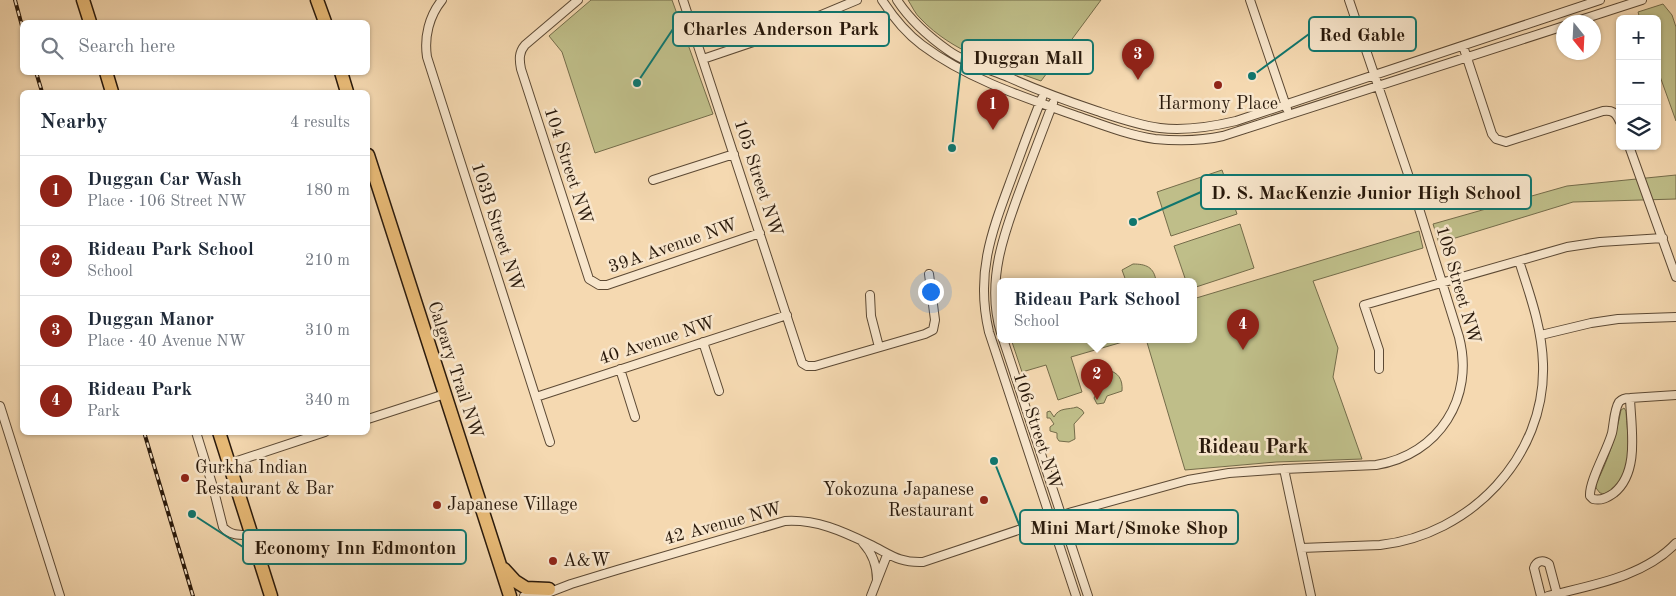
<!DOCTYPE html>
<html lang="en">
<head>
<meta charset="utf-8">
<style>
	body { margin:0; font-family:"Old Standard TT",serif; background:#f6f6f7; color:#1f2937 }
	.controls { position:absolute; right:15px; top:15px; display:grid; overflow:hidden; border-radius:8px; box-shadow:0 1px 4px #0004 }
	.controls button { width:45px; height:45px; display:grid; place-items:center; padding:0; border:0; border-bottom:1px solid #e0e1e3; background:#fff; color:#1f2937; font:25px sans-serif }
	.compass { position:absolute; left:1556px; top:15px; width:45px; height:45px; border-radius:50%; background:#fff; box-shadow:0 1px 4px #0004; rotate:162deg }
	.you { position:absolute; left:930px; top:291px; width:18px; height:18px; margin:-12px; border:4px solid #fff; border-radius:50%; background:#1a73e8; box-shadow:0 0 0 8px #1a73e833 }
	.badge { display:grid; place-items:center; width:32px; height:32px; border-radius:50%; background:#8f2418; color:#fff; font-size:16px; font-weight:700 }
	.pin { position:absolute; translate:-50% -41px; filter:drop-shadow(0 1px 2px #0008) }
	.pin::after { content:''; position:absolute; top:26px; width:18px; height:15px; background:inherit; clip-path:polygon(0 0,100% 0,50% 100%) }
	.popup { position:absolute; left:997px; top:278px; width:200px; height:65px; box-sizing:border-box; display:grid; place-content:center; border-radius:8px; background:#fff; filter:drop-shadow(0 1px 4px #0005); font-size:16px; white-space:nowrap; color:#747a83 }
	.popup b { font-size:19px; color:#1f2937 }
	.popup::after { content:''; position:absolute; left:50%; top:100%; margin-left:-10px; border:10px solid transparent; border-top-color:#fff }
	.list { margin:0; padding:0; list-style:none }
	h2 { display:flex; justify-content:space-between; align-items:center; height:65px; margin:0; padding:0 20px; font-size:21px }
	h2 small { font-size:16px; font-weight:400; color:#747a83 }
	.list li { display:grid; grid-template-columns:32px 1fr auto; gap:15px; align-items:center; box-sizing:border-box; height:70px; padding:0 20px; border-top:1px solid #e0e1e3 }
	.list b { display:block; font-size:19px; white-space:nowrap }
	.list p { margin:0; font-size:16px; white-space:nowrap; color:#747a83 }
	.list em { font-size:16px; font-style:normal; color:#747a83 }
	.icon { flex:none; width:28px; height:28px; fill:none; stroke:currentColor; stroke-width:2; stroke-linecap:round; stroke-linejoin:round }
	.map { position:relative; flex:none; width:1676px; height:596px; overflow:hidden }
	.search { position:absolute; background:#fff; box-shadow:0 1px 4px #0004; left:20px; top:20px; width:350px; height:55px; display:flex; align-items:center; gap:12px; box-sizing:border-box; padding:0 18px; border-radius:8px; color:#747a83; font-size:19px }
	.panel { position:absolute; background:#fff; box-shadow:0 1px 4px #0004; left:20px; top:90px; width:350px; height:345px; border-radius:8px }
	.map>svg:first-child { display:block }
	.green { fill:#bfbe89; stroke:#746c4a }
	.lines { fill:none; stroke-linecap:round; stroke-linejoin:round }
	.minor-casing { stroke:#5c4934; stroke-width:10 }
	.highway-casing { stroke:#29190b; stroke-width:15 }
	.minor { stroke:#f8e6cc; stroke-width:8 }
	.highway { stroke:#eabc78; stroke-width:12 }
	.rail-casing { stroke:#29190b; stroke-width:4 }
	.rail { stroke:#f8e6cc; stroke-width:2; stroke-dasharray:5.5; stroke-linecap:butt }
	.poi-dot { fill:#8f2418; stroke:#f8e6cc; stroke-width:2 }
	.labels { text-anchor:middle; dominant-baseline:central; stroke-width:5; stroke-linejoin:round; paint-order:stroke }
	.poi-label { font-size:18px; fill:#29190b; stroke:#f8e6cc; text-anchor:start }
	.street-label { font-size:18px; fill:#29190b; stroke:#f8e6cc }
	.quarter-label { font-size:20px; font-weight:bold; fill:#29190b; stroke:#f8e6cc }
	.leader { fill:none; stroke:#0f766e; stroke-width:2 }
	.callout-dot { fill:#0f766e; stroke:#f8e6cc; stroke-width:2 }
	.callout { fill:#f8e6cc; stroke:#0f766e; stroke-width:2 }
	.callout-label { font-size:19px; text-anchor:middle; font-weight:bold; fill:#29190b }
</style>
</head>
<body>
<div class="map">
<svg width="1676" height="596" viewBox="0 0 1676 596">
	<rect width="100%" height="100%" fill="#f5d9b1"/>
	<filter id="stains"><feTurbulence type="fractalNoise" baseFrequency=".004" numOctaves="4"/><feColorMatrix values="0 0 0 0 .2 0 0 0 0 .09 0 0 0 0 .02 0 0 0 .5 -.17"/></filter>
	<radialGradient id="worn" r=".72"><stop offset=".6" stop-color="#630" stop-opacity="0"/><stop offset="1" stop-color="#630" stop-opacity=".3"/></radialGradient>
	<path class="green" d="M591 0H672L713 114 595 153 562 52 549 36Z
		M908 0H1101L1041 81C999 66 952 52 921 19 915 14 912 6 908 0Z
		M1663 4 1672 15 1676 27V121L1657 68V19H1640L1638 12Z
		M1222 170 1237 214 1171 236 1157 192Z
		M1676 175V199L1573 202 1439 243 1433 224 1567 186Z
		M1240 224 1254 268 1193 288V281H1186L1174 246Z
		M1419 231 1423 248 1313 281 1338 348 1333 377 1362 459 1276 462 1185 470 1146 339H1193V299Z
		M1133 264C1146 264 1154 267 1156 281H1126L1122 270Z
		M1011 339H1133L1071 357 1082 392 1058 400 1046 365 1022 372Z
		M1107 370C1118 372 1123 379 1122 391L1107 396 1104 403 1097 404 1094 398 1098 391 1094 377 1102 371Z
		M1077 407 1082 410 1084 413 1074 424 1075 439 1069 442 1059 441 1057 438V433L1050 431V427L1054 424 1050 418H1047V412L1050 411 1054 417C1059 407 1068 410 1077 407Z
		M1624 408 1626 411C1627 435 1635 469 1614 488 1610 492 1607 495 1600 493L1596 488V484C1608 460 1616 436 1621 410Z"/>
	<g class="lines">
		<defs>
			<path id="minor" d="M442 0C429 16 424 37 427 57L550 442
				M578 0 525 45C519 52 519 59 521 69L589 279 599 285H607L760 233
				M683 0 802 363 807 366H815L925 334 933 330 935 320 929 274
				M882 0C893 17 906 33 922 45 966 78 1023 97 1074 115 1100 124 1127 135 1155 139 1177 141 1201 141 1223 136L1564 26
				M897 0C910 20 929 37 949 51 966 63 988 69 1008 77 1037 90 1067 101 1097 111 1118 118 1138 125 1160 128 1186 131 1211 127 1236 121L1600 0
				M1250 0 1287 109
				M1574 22 1642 0
				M1463 46 1492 134 1496 139 1506 142 1603 111C1612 110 1616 112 1620 122
				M703 59 771 36 857 0
				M1042 98C1031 124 1022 150 1012 177 992 231 975 273 989 332L1076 596
				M1629 146 1676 277
				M653 180 734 154
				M870 295 871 316 879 347
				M1001 333C985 281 1005 230 1023 182 1033 156 1043 129 1053 103
				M1541 335 1591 323 1618 319 1676 317
				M1003 339 1088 596
				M703 342 719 391
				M620 369 635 417
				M1379 369V350L1364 305 1567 247 1600 242 1663 238
				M536 397 787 315
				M1630 398C1631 428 1640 472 1614 493 1607 498 1601 501 1593 499L1590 496C1589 481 1607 451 1612 433 1614 424 1614 410 1619 402 1622 399 1625 398 1630 398L1676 395
				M0 406 60 596
				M368 419 445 394
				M196 432 213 487 223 527C230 536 241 535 251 535
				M228 464 325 432
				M1284 469 1311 596
				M863 543C873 554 877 566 877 580
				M1301 548 1380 545C1470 535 1546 457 1543 364 1542 328 1530 295 1519 261
				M524 596 539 591
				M540 596 571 584 617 570 785 521C816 519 842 531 869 544 890 554 898 563 923 562L1072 512 1188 480 1229 473 1284 469 1376 465C1439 455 1475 397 1459 337L1412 186 1349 0
				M871 596 887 555
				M1541 596 1534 568C1536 561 1543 559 1549 564L1557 594
				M1548 596C1592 585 1644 577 1676 543"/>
			<path id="highway" d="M83 0 90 22
				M317 0 325 22
				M106 72 112 92
				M341 72 347 92
				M368 155 510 596
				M219 432 271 596
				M504 569 515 581 526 588 549 589"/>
		</defs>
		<use href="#minor" class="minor-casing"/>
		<use href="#highway" class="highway-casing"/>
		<use href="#minor" class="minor"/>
		<use href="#highway" class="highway"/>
		<defs>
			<path id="rail" d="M15 0 22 26
				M36 72 42 92
				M144 432 193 596"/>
		</defs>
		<use href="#rail" class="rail-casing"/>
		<use href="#rail" class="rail"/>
	</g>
	<g class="poi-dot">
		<circle cx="1218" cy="85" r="5"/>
		<circle cx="185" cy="478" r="5"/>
		<circle cx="984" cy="500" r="5"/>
		<circle cx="437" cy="505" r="5"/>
		<circle cx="553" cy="561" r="5"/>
	</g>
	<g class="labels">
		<g class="poi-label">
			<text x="1218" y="104" text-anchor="middle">Harmony Place</text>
			<text x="195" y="468">Gurkha Indian<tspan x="195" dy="21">Restaurant &amp; Bar</tspan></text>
			<text x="974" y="490" text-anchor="end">Yokozuna Japanese<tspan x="974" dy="21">Restaurant</tspan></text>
			<text x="447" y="505">Japanese Village</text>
			<text x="563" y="561">A&amp;W</text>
		</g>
		<g class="street-label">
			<text transform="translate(568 166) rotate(72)">104 Street NW</text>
			<text transform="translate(758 178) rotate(72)">105 Street NW</text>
			<text transform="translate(497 227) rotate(72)">103B Street NW</text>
			<text transform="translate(673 246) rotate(-19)">39A Avenue NW</text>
			<text transform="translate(1458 285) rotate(74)">108 Street NW</text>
			<text transform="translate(657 341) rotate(-18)">40 Avenue NW</text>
			<text transform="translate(455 370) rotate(72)">Calgary Trail NW</text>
			<text transform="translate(1037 431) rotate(72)">106 Street NW</text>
			<text transform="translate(723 524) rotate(-15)">42 Avenue NW</text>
		</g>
		<g class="quarter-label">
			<text x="1253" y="448">Rideau Park</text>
		</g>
	</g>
	<path class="leader" d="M637 83L673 29M1252 76L1309 34M952 148L962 57M1133 222L1201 192M994 461L1020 527M192 514L243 547"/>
	<g class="callout-dot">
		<circle cx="637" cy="83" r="5"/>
		<circle cx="1252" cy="76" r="5"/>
		<circle cx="952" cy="148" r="5"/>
		<circle cx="1133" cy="222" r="5"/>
		<circle cx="994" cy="461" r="5"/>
		<circle cx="192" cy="514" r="5"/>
	</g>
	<g class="callout">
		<rect x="673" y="12" width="216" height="34" rx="5"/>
		<rect x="1309" y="17" width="107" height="34" rx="5"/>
		<rect x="962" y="40" width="131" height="34" rx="5"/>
		<rect x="1201" y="175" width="330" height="34" rx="5"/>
		<rect x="1020" y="510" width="218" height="34" rx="5"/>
		<rect x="243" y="530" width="223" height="34" rx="5"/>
	</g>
	<g class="callout-label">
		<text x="781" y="35">Charles Anderson Park</text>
		<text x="1362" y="41">Red Gable</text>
		<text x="1028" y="64">Duggan Mall</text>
		<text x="1366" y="199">D. S. MacKenzie Junior High School</text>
		<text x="1129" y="534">Mini Mart/Smoke Shop</text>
		<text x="355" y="554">Economy Inn Edmonton</text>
	</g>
	<rect width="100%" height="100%" filter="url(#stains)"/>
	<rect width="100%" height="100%" fill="url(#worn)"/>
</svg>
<div class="controls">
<button>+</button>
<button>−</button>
<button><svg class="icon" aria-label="layers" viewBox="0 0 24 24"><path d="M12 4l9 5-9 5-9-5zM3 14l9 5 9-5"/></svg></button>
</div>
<svg class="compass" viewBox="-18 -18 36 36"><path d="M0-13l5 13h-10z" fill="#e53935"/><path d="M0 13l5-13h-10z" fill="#747a83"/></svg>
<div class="you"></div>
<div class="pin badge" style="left:993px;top:130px">1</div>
<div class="pin badge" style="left:1097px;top:400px">2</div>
<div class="popup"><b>Rideau Park School</b>School</div>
<div class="pin badge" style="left:1138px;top:80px">3</div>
<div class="pin badge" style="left:1243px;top:350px">4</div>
<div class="search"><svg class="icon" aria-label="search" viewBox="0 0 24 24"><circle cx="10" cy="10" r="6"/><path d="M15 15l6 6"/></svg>Search here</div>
<section class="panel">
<h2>Nearby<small>4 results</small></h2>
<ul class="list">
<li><span class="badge">1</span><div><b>Duggan Car Wash</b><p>Place · 106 Street NW</p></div><em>180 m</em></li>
<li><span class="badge">2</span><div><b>Rideau Park School</b><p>School</p></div><em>210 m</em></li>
<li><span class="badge">3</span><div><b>Duggan Manor</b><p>Place · 40 Avenue NW</p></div><em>310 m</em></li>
<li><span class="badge">4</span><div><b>Rideau Park</b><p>Park</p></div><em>340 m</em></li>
</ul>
</section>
</div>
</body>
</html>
